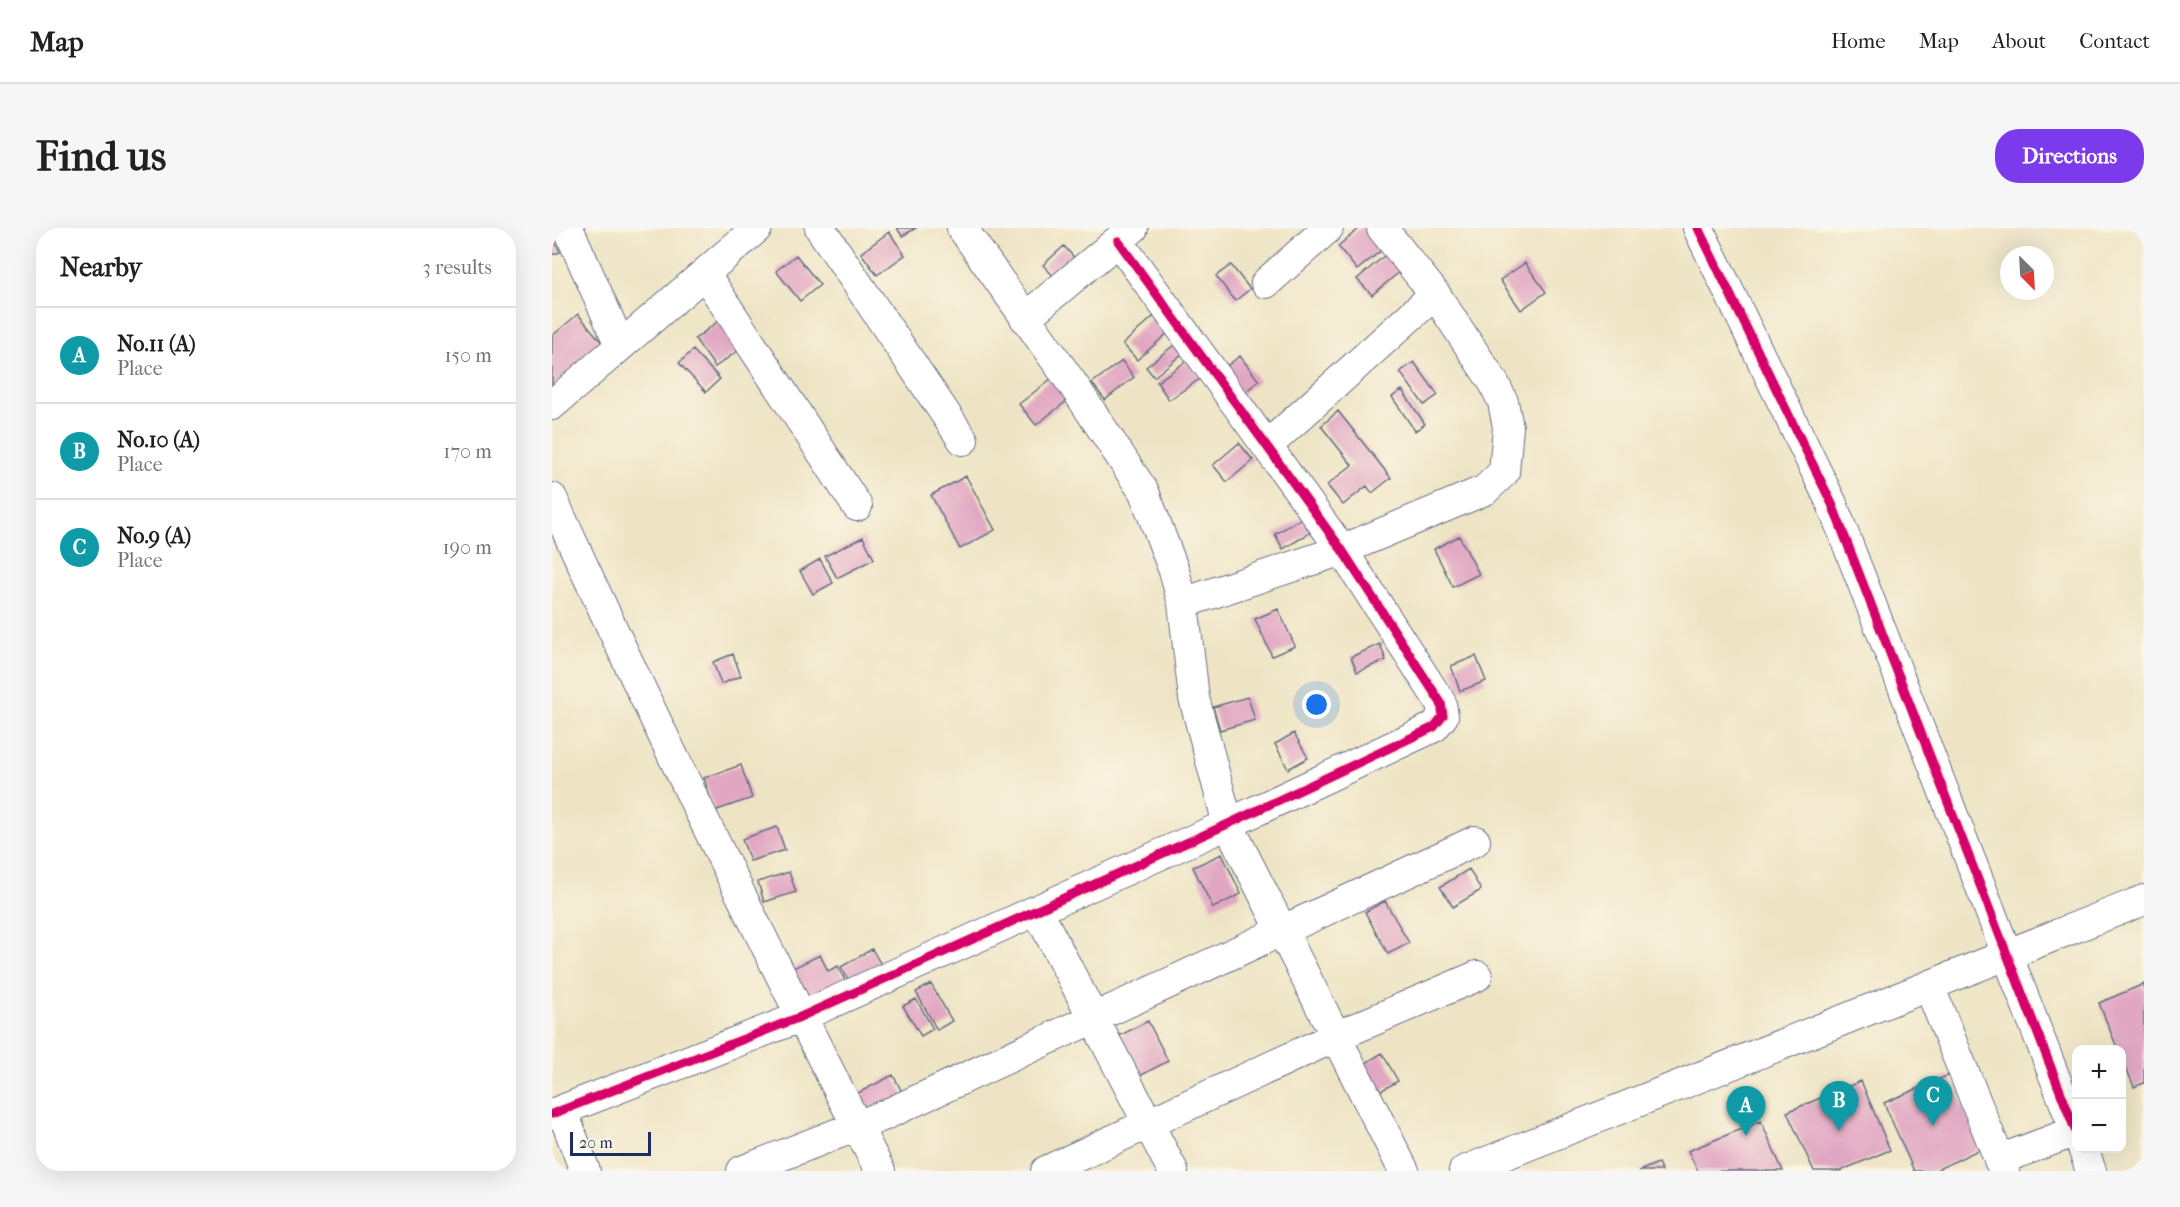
<!DOCTYPE html>
<html lang="en">
<head>
<meta charset="utf-8">
<style>
	body { margin:0; font-family:"IM FELL French Canon",serif; background:#f6f6f6; color:#202124 }
	.controls { position:absolute; right:18px; bottom:18px; display:grid; overflow:hidden; border-radius:12px; box-shadow:0 6px 24px #0002 }
	.controls button { width:54px; height:54px; display:grid; place-items:center; padding:0; border:0; border-bottom:2px solid #e0e0e0; background:#fff; color:#202124; font:30px sans-serif }
	.compass { position:absolute; left:1448px; top:18px; width:54px; height:54px; border-radius:50%; background:#fff; box-shadow:0 6px 24px #0002; rotate:156deg }
	.scale { position:absolute; left:18px; bottom:15px; width:81px; box-sizing:border-box; padding-left:6px; border:3px solid #1b2f5e; border-top:0; font-size:16px; line-height:21px; white-space:nowrap; color:#1b2f5e; -webkit-text-stroke:4px #fcf5e5; paint-order:stroke }
	.you { position:absolute; left:765px; top:477px; width:21px; height:21px; margin:-15px; border:4px solid #fff; border-radius:50%; background:#1a73e8; box-shadow:0 0 0 9px #1a73e833 }
	.badge { display:grid; place-items:center; width:39px; height:39px; border-radius:50%; background:#7c3aed; color:#fff; font-size:20px; font-weight:700 }
	.pin { position:absolute; translate:-50% -50px; filter:drop-shadow(0 2px 3px #0008) }
	.pin::after { content:''; position:absolute; top:32px; width:21px; height:18px; background:inherit; clip-path:polygon(0 0,100% 0,50% 100%) }
	.list { margin:0; padding:0; list-style:none }
	h2 { display:flex; justify-content:space-between; align-items:center; height:78px; margin:0; padding:0 24px; font-size:26px }
	h2 small { font-size:20px; font-weight:400; color:#757577 }
	.list li { display:grid; grid-template-columns:39px 1fr auto; gap:18px; align-items:center; box-sizing:border-box; height:96px; padding:0 24px; border-top:2px solid #e0e0e0 }
	.list b { display:block; font-size:22px; white-space:nowrap }
	.list p { margin:0; font-size:20px; white-space:nowrap; color:#757577 }
	.list em { font-size:20px; font-style:normal; color:#757577 }
	.map { position:relative; flex:none; width:1592px; height:943px; overflow:hidden; border-radius:24px }
	header { display:flex; align-items:center; gap:36px; box-sizing:border-box; height:84px; padding:0 30px; background:#fff; border-bottom:2px solid #e0e0e0 }
	header strong { font-size:28px }
	nav { display:flex; gap:33px; margin-inline-start:auto; font-size:21px }
	.intro { display:flex; align-items:center; justify-content:space-between; box-sizing:border-box; height:144px; padding:0 36px }
	h1 { margin:0; font-size:42px }
	.button { padding:15px 27px; border-radius:24px; background:#7c3aed; color:#fff; font-size:21px; font-weight:700 }
	main { display:flex; gap:36px; padding:0 36px }
	aside { flex:1; background:#fff; border-radius:24px; box-shadow:0 6px 24px #0002 }
	.map>svg:first-child { display:block }
	.building { fill:#e1a7c2 }
	.lines { fill:none; stroke-linecap:round; stroke-linejoin:round }
	.minor-casing { stroke:#656e82; stroke-width:32 }
	.minor { stroke:#fff; stroke-width:30 }
	.cycleway-casing { stroke:#fcf5e5; stroke-width:13 }
	.cycleway { stroke:#d6006c; stroke-width:9 }
</style>
</head>
<body>
<header>
<strong>Map</strong>
<nav><a>Home</a><a>Map</a><a>About</a><a>Contact</a></nav>
</header>
<div class="intro"><h1>Find us</h1><a class="button">Directions</a></div>
<main>
<aside>
<h2>Nearby<small>3 results</small></h2>
<ul class="list">
<li><span class="badge" style="background:#0f9aa8">A</span><div><b>No.11 (A)</b><p>Place</p></div><em>150 m</em></li>
<li><span class="badge" style="background:#0f9aa8">B</span><div><b>No.10 (A)</b><p>Place</p></div><em>170 m</em></li>
<li><span class="badge" style="background:#0f9aa8">C</span><div><b>No.9 (A)</b><p>Place</p></div><em>190 m</em></li>
</ul>
</aside>
<div class="map">
<svg width="1592" height="943" viewBox="0 0 1592 943">
	<rect width="100%" height="100%" fill="#fcf5e5"/>
	<filter id="ink" filterUnits="userSpaceOnUse"><feTurbulence type="fractalNoise" baseFrequency=".0167" numOctaves="2"/><feDisplacementMap in="SourceGraphic" scale="12" xChannelSelector="R" yChannelSelector="G"/><feConvolveMatrix kernelMatrix="1 2 1 2 8 2 1 2 1" color-interpolation-filters="sRGB"/></filter>
	<filter id="wash" filterUnits="userSpaceOnUse"><feTurbulence type="fractalNoise" baseFrequency=".008" numOctaves="4" result="noise"/><feDisplacementMap in="SourceGraphic" scale="24" xChannelSelector="R" yChannelSelector="G"/><feGaussianBlur stdDeviation="1.35" result="paint"/><feColorMatrix in="noise" values="0 0 0 0 0 0 0 0 0 0 0 0 0 0 0 0 0 1.4 0 .05"/><feComposite in="paint" operator="in"/></filter>
	<g filter="url(#wash)">
		<rect width="100%" height="100%" fill="#eee4c5"/>
		<g id="blocks">
			<path class="building" d="M345 0H364L350 8Z
				M808 0H824L837 16 805 42 786 18Z
				M337 4 353 27 325 47 309 25Z
				M2 12 8 24 0 27V13Z
				M512 18 526 34 506 53 491 37Z
				M838 23 852 40 820 67 805 51Z
				M244 27 268 57 248 73 224 43Z
				M973 35 994 64 969 82 948 52Z
				M679 37 698 61 683 73 664 48Z
				M26 86 52 117 0 161V108Z
				M173 88 194 117 163 139 143 111Z
				M602 88 617 104 585 132 571 116Z
				M622 117 630 126 602 149 594 139Z
				M141 122 168 151 154 164 127 135Z
				M688 128 707 153 690 166 671 141Z
				M636 132 649 150 617 172 605 154Z
				M570 133 582 149 553 172 540 155Z
				M862 134 886 167 872 177 848 144Z
				M499 151 516 172 484 197 467 176Z
				M850 162 873 196 863 203 840 169Z
				M786 183 839 250 820 265 815 258 791 277 775 257 800 237 769 198Z
				M687 215 701 232 675 254 661 237Z
				M414 248 443 302 408 321 379 267Z
				M750 290 758 305 731 321 723 306Z
				M907 308 927 346 901 359 882 321Z
				M311 309 322 331 285 350 273 328Z
				M268 331 281 355 261 366 248 343Z
				M726 381 743 418 720 428 703 391Z
				M828 416 834 432 805 444 799 429Z
				M181 426 189 448 169 456 161 434Z
				M924 428 934 453 908 463 899 438Z
				M696 469 703 492 668 502 661 479Z
				M742 505 756 530 736 541 723 516Z
				M189 537 200 570 162 583 152 550Z
				M225 599 233 622 198 633 190 611Z
				M670 626 689 666 661 680 641 639Z
				M917 641 929 662 901 679 888 659Z
				M237 644 244 664 212 674 206 654Z
				M833 673 857 715 836 726 813 684Z
				M320 721 332 742 301 760 289 739Z
				M268 727 276 743 286 738 297 761 257 780 239 741Z
				M379 756 400 793 385 802 364 764Z
				M1592 756V855L1582 859 1570 829V822H1566L1547 775Z
				M364 771 381 801 369 808 351 778Z
				M596 793 616 833 584 850 563 810Z
				M830 825 846 853 827 864 812 836Z
				M341 847 355 873 313 888 302 867Z
				M1397 847 1431 920 1382 943H1362L1332 875Z
				M1309 853 1338 922 1288 943H1262L1235 884Z
				M1209 893 1231 943H1146L1136 923Z
				M1106 935 1110 943H1087Z"/>
		</g>
	</g>
	<g filter="url(#ink)">
		<use href="#blocks" fill-opacity="0" stroke="#656e82" stroke-width="1.5"/>
		<g class="lines">
			<defs>
				<path id="minor" d="M16 0 68 117
					M268 0 411 212
					M410 0 522 158 592 264 622 343 631 375 642 470 676 596 852 943
					M1146 0 1280 276 1524 904
					M153 46 305 278
					M714 55 776 0
					M473 90 581 0
					M0 177 205 0
					M715 218 883 66
					M0 270C103 497 214 721 328 943
					M631 375 790 322 933 262 952 244 956 199 951 174 942 155 883 66 830 0
					M485 682 621 943
					M1377 758 1452 943
					M10 882 33 943
					M0 886 248 789 676 596 882 499 891 488 889 475 790 322 566 13
					M1531 920 1539 943
					M1447 932 1524 903
					M190 943 333 887 923 613
					M494 943 785 808 925 748
					M912 943 1592 672"/>
			</defs>
			<use href="#minor" class="minor-casing"/>
			<use href="#minor" class="minor"/>
			<defs>
				<path id="cycleway" d="M1146 0 1280 276 1524 904
					M0 886 248 789 676 596 882 499 891 488 889 475 790 322 566 13"/>
			</defs>
			<use href="#cycleway" class="cycleway-casing"/>
			<use href="#cycleway" class="cycleway"/>
		</g>
	</g>
</svg>
<div class="controls">
<button>+</button>
<button>−</button>
</div>
<svg class="compass" viewBox="-18 -18 36 36"><path d="M0-13l5 13h-10z" fill="#e53935"/><path d="M0 13l5-13h-10z" fill="#757577"/></svg>
<div class="scale">20 m</div>
<div class="you"></div>
<div class="pin badge" style="left:1194px;top:908px;background:#0f9aa8">A</div>
<div class="pin badge" style="left:1287px;top:903px;background:#0f9aa8">B</div>
<div class="pin badge" style="left:1381px;top:898px;background:#0f9aa8">C</div>
</div>
</main>
</body>
</html>
